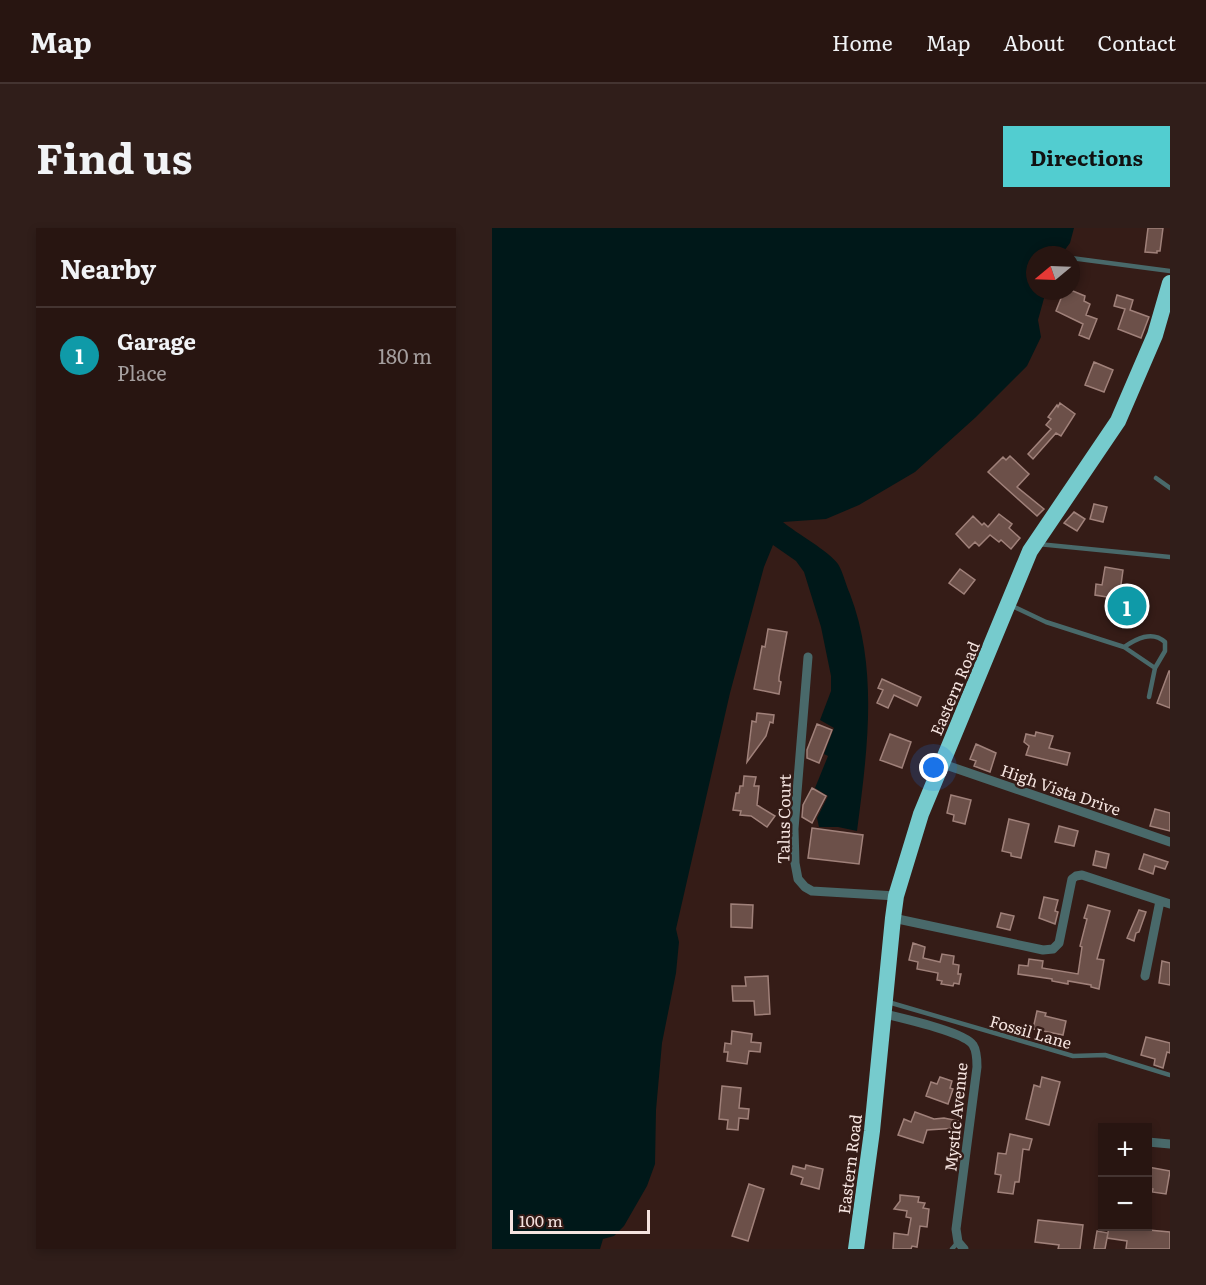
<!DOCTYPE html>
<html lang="en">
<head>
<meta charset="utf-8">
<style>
	body { margin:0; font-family:Literata,serif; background:#301e1a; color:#f1f3f6 }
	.controls { position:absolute; right:18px; bottom:18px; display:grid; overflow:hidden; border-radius:0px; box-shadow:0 3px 9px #0003 }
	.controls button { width:54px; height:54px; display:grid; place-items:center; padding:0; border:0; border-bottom:2px solid #443431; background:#281511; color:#f1f3f6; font:30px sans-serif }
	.compass { position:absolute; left:534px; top:18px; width:54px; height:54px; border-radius:50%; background:#281511; box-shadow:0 3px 9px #0003; rotate:251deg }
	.scale { position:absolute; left:18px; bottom:15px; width:140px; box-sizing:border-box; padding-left:6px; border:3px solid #f4e3df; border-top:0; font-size:16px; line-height:21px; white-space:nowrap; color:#f4e3df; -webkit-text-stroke:4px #351c17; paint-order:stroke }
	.you { position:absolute; left:442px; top:540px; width:21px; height:21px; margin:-15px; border:4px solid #fff; border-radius:50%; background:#1a73e8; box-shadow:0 0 0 9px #1a73e833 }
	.badge { display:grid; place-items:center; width:39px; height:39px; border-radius:50%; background:#52cdd0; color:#fff; font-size:20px; font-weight:700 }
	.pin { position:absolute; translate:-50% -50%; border:3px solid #fff; box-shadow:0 2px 6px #0006 }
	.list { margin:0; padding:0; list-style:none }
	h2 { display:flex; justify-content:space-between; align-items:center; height:78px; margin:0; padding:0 24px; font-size:26px }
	h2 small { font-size:20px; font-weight:400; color:#a59f9f }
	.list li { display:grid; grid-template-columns:39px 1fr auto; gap:18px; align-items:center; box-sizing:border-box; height:96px; padding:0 24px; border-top:2px solid #443431 }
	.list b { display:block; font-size:22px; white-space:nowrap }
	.list p { margin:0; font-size:20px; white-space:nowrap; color:#a59f9f }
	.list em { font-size:20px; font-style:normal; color:#a59f9f }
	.map { position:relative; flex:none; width:678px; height:1021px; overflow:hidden; border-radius:0px }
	header { display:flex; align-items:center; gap:36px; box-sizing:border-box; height:84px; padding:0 30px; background:#281511; border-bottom:2px solid #443431 }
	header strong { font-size:28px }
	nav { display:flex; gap:33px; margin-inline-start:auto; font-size:21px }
	.intro { display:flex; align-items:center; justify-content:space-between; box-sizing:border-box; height:144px; padding:0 36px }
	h1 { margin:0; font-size:42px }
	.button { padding:15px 27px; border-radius:0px; background:#52cdd0; color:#111; font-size:21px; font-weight:700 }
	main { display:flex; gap:36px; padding:0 36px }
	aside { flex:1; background:#281511; border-radius:0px; box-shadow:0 3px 9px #0003 }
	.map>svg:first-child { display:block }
	.water { fill:#001819 }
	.building { fill:#6c5049; stroke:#a0817a; stroke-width:1.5 }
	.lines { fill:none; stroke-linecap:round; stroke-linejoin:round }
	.lane { stroke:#49696a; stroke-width:4.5 }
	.street { stroke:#49696a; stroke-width:9 }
	.highway { stroke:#76cbcd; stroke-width:16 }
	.labels { text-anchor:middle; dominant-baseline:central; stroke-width:5; stroke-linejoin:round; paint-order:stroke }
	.street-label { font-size:16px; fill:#f4e3df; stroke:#351c17 }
</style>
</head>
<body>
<header>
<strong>Map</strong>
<nav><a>Home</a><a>Map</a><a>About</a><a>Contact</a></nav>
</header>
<div class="intro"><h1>Find us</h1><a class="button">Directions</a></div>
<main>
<aside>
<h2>Nearby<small></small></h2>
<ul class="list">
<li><span class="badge" style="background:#0f9aa8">1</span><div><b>Garage</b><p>Place</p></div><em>180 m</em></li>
</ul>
</aside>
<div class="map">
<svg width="678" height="1021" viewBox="0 0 678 1021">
	<rect width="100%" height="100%" fill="#351c17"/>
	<path class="water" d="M0 0H582L578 15 569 27H543V63H554L546 92 549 109 535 138 484 189 423 244 367 277 334 291 291 294C304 305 337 323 346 336 351 344 354 357 358 366 387 442 375 525 365 603L346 599H327L325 590 336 568 323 560 336 528 332 526 342 500 328 492 339 463V448L329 399 312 344 304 333 281 317 272 339 238 465 184 701 187 714 184 745 170 815 164 882 163 936 155 958 132 998 122 1008 111 1011 108 1021H0Z"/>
	<path class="building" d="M656 0H671L668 23H665V25L653 24Z
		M572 63H581L593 68 592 73 598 76 594 87 605 91 597 111 587 107 591 96 564 83Z
		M625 67 641 72 638 82 657 89 649 110 626 101 633 81 622 78Z
		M602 134 621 142 612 164 593 157Z
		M568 175 583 186 569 208 564 205 541 231 536 226 559 201 554 197 559 191 556 189 565 177 566 179Z
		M518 228 537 246 525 259 552 281 545 288 496 244 511 229 514 232Z
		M602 276 615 279 611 294 598 291Z
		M582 284 593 291 585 303 572 295Z
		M507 286 520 296 517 300 528 310 519 321 509 312 507 314 498 307 487 318 483 314 477 320 464 306 481 288 490 297 492 295 496 299Z
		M613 339 631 342 627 371 603 367 604 356 610 357Z
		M468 341 483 352 472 366 457 355Z
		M276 401 295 404 287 449V453L289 454 287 466 262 461 270 418 273 419Z
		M677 443H678V480L665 475Z
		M390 451 429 469 425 478 402 467 396 480 385 475 391 462 386 460Z
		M265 485 282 487 281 495 278 494 274 508 255 534 260 493 264 494Z
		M325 496 340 502 327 535 315 530V522Z
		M544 504 561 508 557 520 578 525 575 537 534 527 537 518 532 514 534 506 543 508Z
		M398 506 419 514 410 540 388 532Z
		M484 516 504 525 498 544 482 538 484 533 478 531Z
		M252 548 264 549 262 558H267L265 577 283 588 275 599 259 588 248 587 249 583 241 582 244 565H247L248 558H251Z
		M320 560 334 568 320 595 310 589 311 577Z
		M459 567 479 572 473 596 461 593 462 587 455 585Z
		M663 581 678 585V603L658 598Z
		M517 591 537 596 529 630 519 628V625L510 623Z
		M567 598 586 603 582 618 563 614Z
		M320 600 371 607 367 636 316 630Z
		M604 623 617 626 614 640 601 637Z
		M652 626 676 634 673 641 663 638 661 646 647 641Z
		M552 669 566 672 563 683 566 684 563 696 547 690Z
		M239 676 261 677 260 700 239 699Z
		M596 677 618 683 605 731 612 732 607 761 599 759V757L576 753V756L560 753V751L526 746 527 737 536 738 537 731 551 733 550 740 586 746 590 719 588 718 595 691 592 690Z
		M647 682 654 684 647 704 644 705 642 713 635 710Z
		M509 685 522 688 518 702 505 699Z
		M421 715 433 719 431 730 448 734 450 726 462 728 461 736 467 737 466 746H469L467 756 462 755 461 758 449 756 450 753 445 752 446 745 425 741 426 734 417 732Z
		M670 733 678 735V757L667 755Z
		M276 748 278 786 263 787 262 773H241L240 758H254L253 749Z
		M545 783 554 785 553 788 574 793 571 807 541 801Z
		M240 803 260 806 259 814 269 815 268 824 257 823 255 836 235 833 236 824H232L233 815 239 816Z
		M654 809 678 815V825L675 824 671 840 662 837 663 831 649 827Z
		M448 849 460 853 458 860 461 861 456 876 434 868 439 854 445 856Z
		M550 849 568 854 557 897 534 891 542 857 548 859Z
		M230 858 249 860 247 880 257 881 256 891 247 890 246 902 235 901 236 892 227 891Z
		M423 884 442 891 452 890 467 893 466 900 435 902 431 915 406 907 412 891 419 894Z
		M518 906 540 911 537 922 531 921 527 954H523L521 966 506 964 509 947 503 946 506 925 514 926Z
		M314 937 331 941 327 961 309 956 311 950 309 949 299 946 301 938 313 941Z
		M656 939 678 943 674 966 660 964 661 961 656 960Z
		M257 956 272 961 256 1013 240 1008Z
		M408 967 427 969 426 974 433 975 431 980 437 981 435 999 428 998 425 1019 420 1018 419 1021H401L402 1005 416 1007 419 990 414 989 415 983 402 981 408 973Z
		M546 992 591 997 588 1021H566L567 1017 543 1014Z
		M617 999H647L646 1001 678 1004V1021H634L635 1013 615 1010Z
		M605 1003 616 1005 613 1021H602Z"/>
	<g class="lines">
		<path class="lane" d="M579 30 678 43
			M664 250 678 260
			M546 316 678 329
			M518 377 554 394 632 419 663 440
			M632 419C644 411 660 402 673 414V423L663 440 657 469
			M396 774 581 828 613 827 678 847
			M460 1021 466 1014"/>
		<path class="street" d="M316 429 302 601 303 635 306 651 313 659 320 663 404 668
			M451 536 678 614
			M401 690 551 722 561 721 567 715 580 651 584 648 590 647 678 676
			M653 748 668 673
			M393 786C409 790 473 804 481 817 485 823 485 832 485 839L464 1001 466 1014 472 1021
			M656 914 678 916"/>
		<path class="highway" d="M364 1021 380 903 401 690 404 668 429 586 538 323 626 193 663 107 678 55"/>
	</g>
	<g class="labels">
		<g class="street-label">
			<text transform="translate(462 460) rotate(-67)">Eastern Road</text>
			<text transform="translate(569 561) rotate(19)">High Vista Drive</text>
			<text transform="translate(291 591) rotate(-89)">Talus Court</text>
			<text transform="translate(539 803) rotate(16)">Fossil Lane</text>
			<text transform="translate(463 889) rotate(-84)">Mystic Avenue</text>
			<text transform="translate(357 936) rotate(-83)">Eastern Road</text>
		</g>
	</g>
</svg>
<div class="controls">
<button>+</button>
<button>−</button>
</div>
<svg class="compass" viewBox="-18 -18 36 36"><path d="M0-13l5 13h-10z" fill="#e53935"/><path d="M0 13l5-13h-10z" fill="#a59f9f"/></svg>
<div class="scale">100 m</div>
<div class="you"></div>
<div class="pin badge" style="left:635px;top:378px;background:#0f9aa8">1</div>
</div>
</main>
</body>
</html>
